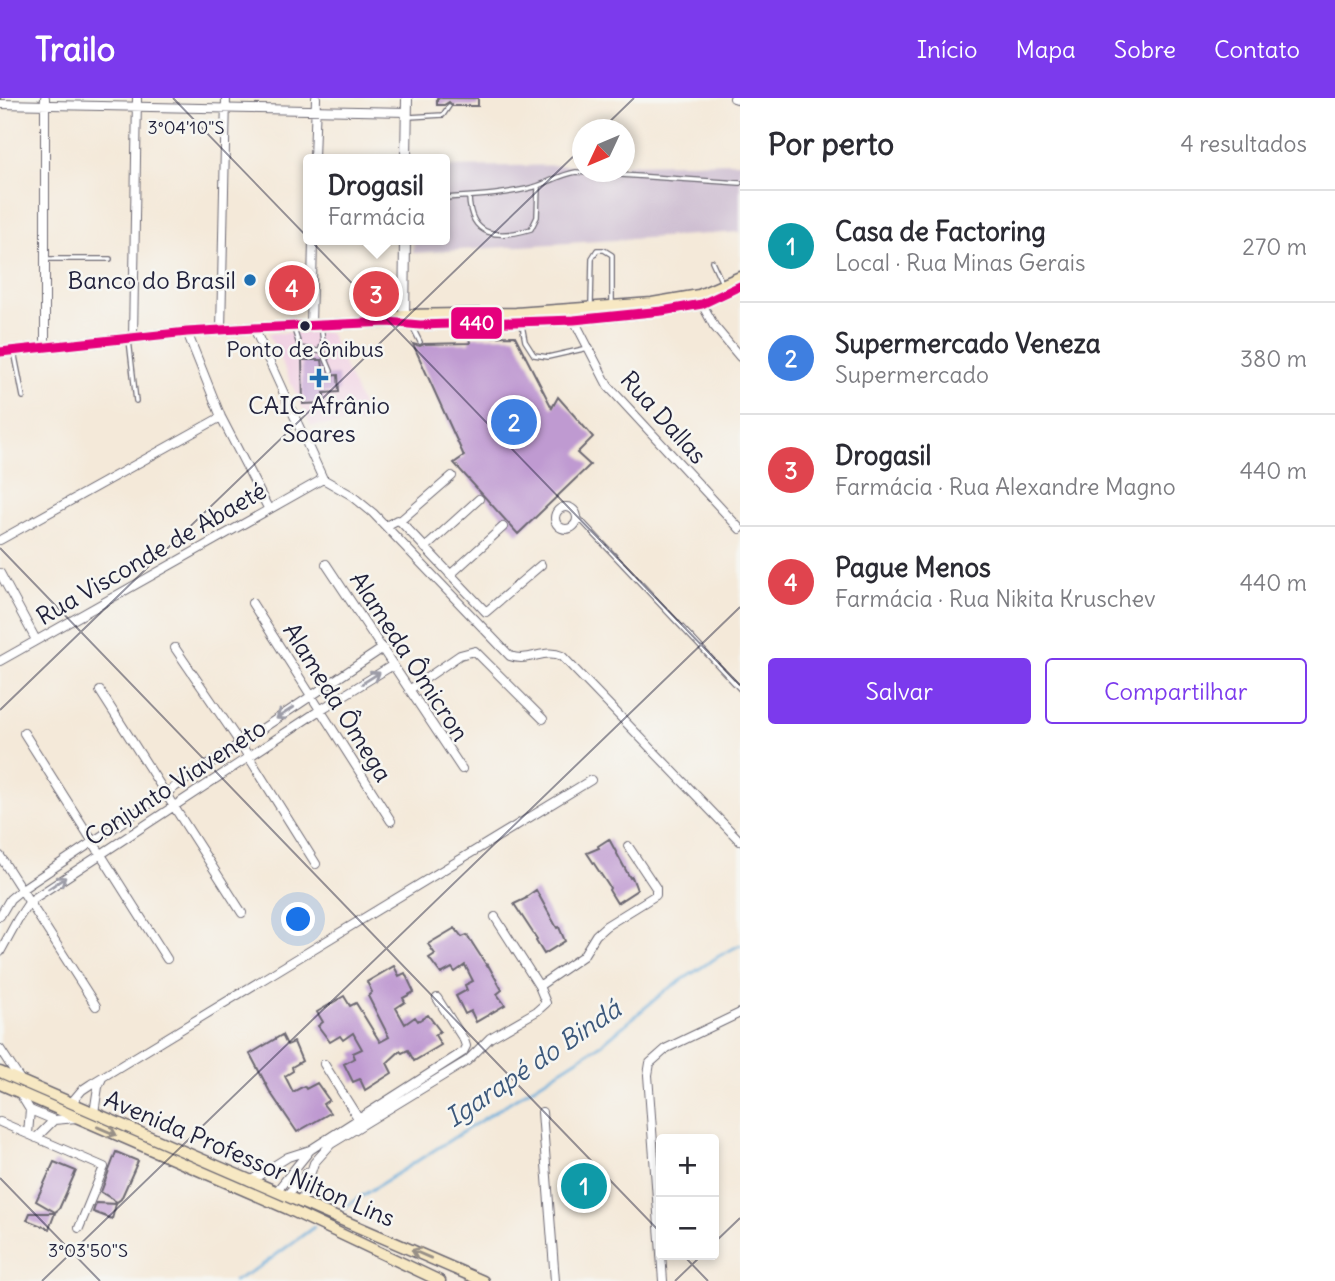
<!DOCTYPE html>
<html lang="pt">
<head>
<meta charset="utf-8">
<style>
	body { margin:0; font-family:Delius,sans-serif; background:#f7f7f7; color:#2b2b33 }
	.controls { position:absolute; right:21px; bottom:21px; display:grid; overflow:hidden; border-radius:7px; box-shadow:0 4px 10px #0003 }
	.controls button { width:63px; height:63px; display:grid; place-items:center; padding:0; border:0; border-bottom:2px solid #e1e1e2; background:#fff; color:#2b2b33; font:35px sans-serif }
	.compass { position:absolute; left:572px; top:21px; width:63px; height:63px; border-radius:50%; background:#fff; box-shadow:0 4px 10px #0003; rotate:226deg }
	.you { position:absolute; left:299px; top:822px; width:24px; height:24px; margin:-18px; border:5px solid #fff; border-radius:50%; background:#1a73e8; box-shadow:0 0 0 10px #1a73e833 }
	.badge { display:grid; place-items:center; width:46px; height:46px; border-radius:50%; background:#7c3aed; color:#fff; font-size:23px; font-weight:700 }
	.pin { position:absolute; translate:-50% -50%; border:4px solid #fff; box-shadow:0 2px 7px #0006 }
	.popup { position:absolute; left:303px; top:56px; width:147px; height:91px; box-sizing:border-box; display:grid; place-content:center; border-radius:7px; background:#fff; filter:drop-shadow(0 2px 5px #0005); font-size:23px; white-space:nowrap; color:#7c7c81 }
	.popup b { font-size:26px; color:#2b2b33 }
	.popup::after { content:''; position:absolute; left:50%; top:100%; margin-left:-14px; border:14px solid transparent; border-top-color:#fff }
	.list { margin:0; padding:0; list-style:none }
	h2 { display:flex; justify-content:space-between; align-items:center; height:91px; margin:0; padding:0 28px; font-size:30px }
	h2 small { font-size:23px; font-weight:400; color:#7c7c81 }
	.list li { display:grid; grid-template-columns:46px 1fr auto; gap:21px; align-items:center; box-sizing:border-box; height:112px; padding:0 28px; border-top:2px solid #e1e1e2 }
	.list b { display:block; font-size:26px; white-space:nowrap }
	.list p { margin:0; font-size:23px; white-space:nowrap; color:#7c7c81 }
	.list em { font-size:23px; font-style:normal; color:#7c7c81 }
	.actions { display:flex; gap:14px; padding:21px 28px }
	.actions a { flex:1; padding:16px 0; border:2px solid #7c3aed; border-radius:7px; text-align:center; font-size:24px; color:#7c3aed }
	.actions .main { background:#7c3aed; color:#fff }
	.map { position:relative; flex:none; width:740px; height:1183px; overflow:hidden }
	header { display:flex; align-items:center; gap:42px; box-sizing:border-box; height:98px; padding:0 35px; background:#7c3aed; color:#fff }
	header strong { font-size:33px }
	nav { display:flex; gap:38px; margin-inline-start:auto; font-size:24px }
	main { display:flex }
	aside { flex:1; background:#fff }
	.map>svg:first-child { display:block }
	.built { fill:#f1d0e3 }
	.industrial { fill:#cebed1 }
	.lines { fill:none; stroke-linecap:round; stroke-linejoin:round }
	.stream { stroke:#63aada; stroke-width:2.5 }
	.building { fill:#bf9ad1 }
	.service-casing { stroke:#6c6872; stroke-width:6 }
	.minor-casing { stroke:#6c6872; stroke-width:10 }
	.tertiary-casing { stroke:#6c6872; stroke-width:12 }
	.secondary-casing { stroke:#6c6872; stroke-width:13 }
	.service { stroke:#fff; stroke-width:3.5 }
	.minor { stroke:#fff; stroke-width:8 }
	.tertiary { stroke:#fff; stroke-width:10 }
	.secondary { stroke:#f7e8c3; stroke-width:10 }
	.bus-1-casing { stroke:#f6f6f2; stroke-width:14 }
	.bus-1 { stroke:#e5007d; stroke-width:9 }
	.oneway { stroke:#9c9ca7 }
	.oneway2 { stroke:#978f86 }
	.ticks { fill:none; stroke:#22223b; stroke-width:2; stroke-opacity:0.45 }
	.poi-dot { fill:#1f6fb2; stroke:#f6f6f2; stroke-width:2.5 }
	.bus-dot { fill:#22223b; stroke:#f6f6f2; stroke-width:2.5 }
	.labels { text-anchor:middle; dominant-baseline:central; stroke-width:5; stroke-linejoin:round; paint-order:stroke }
	.bus-label { font-size:22px; fill:#22223b; stroke:#f6f6f2 }
	.poi-label { font-size:24px; fill:#22223b; stroke:#f6f6f2; text-anchor:end }
	.street-label { font-size:24px; fill:#22223b; stroke:#f6f6f2 }
	.water-label { font-size:26px; font-style:italic; fill:#3c587b; stroke:#f6f6f2 }
	.ticks-label { font-size:18px; text-anchor:middle; fill:#22223b; stroke:#f6f6f2; stroke-width:5; stroke-linejoin:round; paint-order:stroke }
	.line-badge { stroke:#f6f6f2; stroke-width:2.5 }
	.badge-label { font-size:19px; text-anchor:middle; font-weight:bold; fill:#fff }
</style>
</head>
<body>
<header>
<strong>Trailo</strong>
<nav><a>Início</a><a>Mapa</a><a>Sobre</a><a>Contato</a></nav>
</header>
<main>
<div class="map">
<svg width="740" height="1183" viewBox="0 0 740 1183">
	<rect width="100%" height="100%" fill="#f6f6f2"/>
	<filter id="ink" filterUnits="userSpaceOnUse"><feTurbulence type="fractalNoise" baseFrequency=".0143" numOctaves="2"/><feDisplacementMap in="SourceGraphic" scale="14" xChannelSelector="R" yChannelSelector="G"/><feConvolveMatrix kernelMatrix="1 2 1 2 8 2 1 2 1" color-interpolation-filters="sRGB"/></filter>
	<filter id="wash" filterUnits="userSpaceOnUse"><feTurbulence type="fractalNoise" baseFrequency=".00686" numOctaves="4" result="noise"/><feDisplacementMap in="SourceGraphic" scale="28" xChannelSelector="R" yChannelSelector="G"/><feGaussianBlur stdDeviation="1.57" result="paint"/><feColorMatrix in="noise" values="0 0 0 0 0 0 0 0 0 0 0 0 0 0 0 0 0 1.4 0 .05"/><feComposite in="paint" operator="in"/></filter>
	<g filter="url(#wash)">
		<rect width="100%" height="100%" fill="#f4e9d9"/>
		<path class="built" d="M329 234 370 325 311 328 268 235Z"/>
		<path class="industrial" d="M740 64V134L413 155 414 142H444V69L582 67V74H624L625 66Z"/>
		<g class="lines">
			<path class="stream" d="M343 1110 603 945 665 893 719 858 740 847
				M234 1183 261 1168 314 1129"/>
		</g>
		<g id="blocks">
			<path class="building" d="M437 0H478V8H453L449 4 444 7H437Z
				M515 238 552 310 558 299 593 339 577 355 590 367 518 436 454 365 464 358 413 246 420 248 424 246 470 245 469 239Z
				M302 262H322L324 278 338 277 339 294 324 295V305L303 306Z
				M609 741 630 780 632 779 637 792 617 805 609 792 610 790 587 755 599 750 598 748Z
				M536 792 552 821 557 830 559 829 565 843 544 856 536 843 537 841 514 806 527 800 526 799Z
				M455 830 462 839 467 837 487 868 488 867 502 892 497 896 505 907 476 924 471 913 465 916 456 898 467 892 465 887 473 883 465 867 455 874 452 870 441 876 429 860 435 856 428 846Z
				M394 868 399 878 405 875 414 894 403 900 405 904 396 910 405 926 415 919 418 923 428 917 440 933 435 937 441 947 414 963 408 952 402 955 400 953 387 965 392 975 365 992 360 981 353 984 344 966 355 960 353 955 362 951 353 935 343 942 340 938 330 944 318 928 323 924 317 914 344 898 350 908 356 905 380 944 389 939 368 898 372 894 367 884Z
				M282 937 287 947 294 944 302 963 292 969 293 973 285 978 293 994 304 988 306 991 317 985 329 1002 323 1006 330 1015 297 1034 270 994 250 956Z
				M116 1054 138 1063 121 1101 117 1104 101 1094Z
				M54 1064 76 1073 59 1111 55 1114 36 1103Z
				M603 1078 604 1096 565 1099 564 1081Z
				M96 1105 116 1106 112 1121 93 1114Z
				M30 1115H55L49 1131 27 1122Z"/>
		</g>
	</g>
	<g filter="url(#ink)">
		<use href="#blocks" fill-opacity="0" stroke="#6c6872" stroke-width="2"/>
		<g class="lines">
			<defs>
				<path id="service" d="M409 19 443 17 449 8
					M469 99C470 140 499 141 531 131L537 119 538 88
					M444 100C474 98 504 97 534 89 548 85 559 77 576 74L740 85
					M46 161H110
					M712 163 722 185
					M591 206 592 160 597 152H604L612 157V206
					M522 227 525 243 534 257 548 259 588 250
					M413 230 420 244
					M294 231 300 250 323 254 331 273
					M129 242 136 303
					M14 253 23 299
					M320 253 323 244 321 227
					M577 418 740 591"/>
				<path id="minor" d="M734 0 740 2
					M0 6 407 14
					M314 61 316 0
					M702 206 714 228 740 259
					M574 222 608 288 740 431
					M311 228 313 142
					M254 230 323 381 351 397 373 415 510 558C529 565 544 550 562 558L740 743
					M221 232 226 0
					M187 234 221 319 268 410
					M133 240 137 0
					M45 250V0
					M555 420a11 11 0 1 1 22 0a11 11 0 1 1-22 0Z
					M400 423 486 514 541 467
					M386 428 397 422 400 423 452 378
					M0 442 221 319
					M425 450 479 401
					M326 466 462 671
					M0 475 36 542
					M450 477 503 429
					M252 505 391 723
					M175 550 240 645 316 766
					M0 563 323 381
					M409 592 460 557 475 553 543 621
					M100 593 242 815
					M24 635 167 861
					M0 758 96 908
					M0 818 10 801 22 791 383 550
					M495 819 539 888
					M0 854 18 821 30 803 320 612 393 567
					M0 951 21 983
					M324 966 358 1020
					M19 994 30 1012 28 1036
					M71 1005 82 992 91 986 591 682
					M30 1012 54 1022
					M542 1014 555 1183
					M94 1015 98 989 102 980
					M0 1024 104 1069 79 1130
					M36 1040 54 1022 77 1020
					M250 1083 288 1059 310 1052
					M276 1094 310 1052 463 954 466 948 464 942 437 900
					M286 1098 308 1074
					M301 1105 314 1065 331 1046 467 963 490 940 537 913 546 905 539 888 583 858 596 837 606 828 656 797V790L628 748
					M663 1183 648 977 650 965 667 950 740 915"/>
				<path id="tertiary" d="M406 61 407 0
					M404 225 405 142"/>
				<path id="secondary" d="M388 224 403 217 516 215 652 205 699 197 740 179
					M0 254 187 234 254 230 388 224 420 227 574 222 662 213 702 206 740 188
					M0 974 483 1183
					M0 986 288 1111 440 1183"/>
			</defs>
			<use href="#service" class="service-casing"/>
			<use href="#minor" class="minor-casing"/>
			<use href="#tertiary" class="tertiary-casing"/>
			<use href="#secondary" class="secondary-casing"/>
			<use href="#service" class="service"/>
			<use href="#minor" class="minor"/>
			<use href="#tertiary" class="tertiary"/>
			<use href="#secondary" class="secondary"/>
			<defs>
				<path id="bus-1" d="M0 254 187 234 254 230 388 224 420 227 574 222 662 213 702 206 740 188"/>
			</defs>
			<use href="#bus-1" class="bus-1-casing"/>
			<use href="#bus-1" class="bus-1"/>
		</g>
		<defs><path id="oneway-shaft" d="M-6 0H5M1.5-3L5.5 0L1.5 3" fill="none" stroke-width="1.6" stroke-linecap="round" stroke-linejoin="round" transform="scale(1.75)"/></defs>
		<g class="oneway">
			<use href="#oneway-shaft" transform="translate(371 580) rotate(-32)"/>
			<use href="#oneway-shaft" transform="translate(285 615) rotate(147)"/>
			<use href="#oneway-shaft" transform="translate(57 785) rotate(-34)"/>
		</g>
		<g class="oneway2">
			<use href="#oneway-shaft" transform="translate(107 1033) rotate(23)"/>
			<use href="#oneway-shaft" transform="translate(421 1156) rotate(-157)"/>
		</g>
	</g>
	<path class="ticks" d="M173 0 740 587M0 1 1 0M601 32 634 0M0 450 661 1135M0 612 582 50M0 1080 100 1183M714 1145 740 1120M683 1157 708 1183M42 1183 740 509M675 1183 702 1157"/>
	<g class="poi-dot">
		<circle cx="250" cy="182" r="7"/>
		<path d="M315.5 269.5h7v7h7v7h-7v7h-7v-7h-7v-7h7z"/>
	</g>
	<circle class="bus-dot" cx="305" cy="228" r="6"/>
	<g class="labels">
		<g class="bus-label">
			<text x="305" y="251">Ponto de ônibus</text>
		</g>
		<g class="poi-label">
			<text x="236" y="182">Banco do Brasil</text>
			<text x="319" y="307" text-anchor="middle">CAIC Afrânio<tspan x="319" dy="28">Soares</tspan></text>
		</g>
		<g class="street-label">
			<text transform="translate(664 319) rotate(48)">Rua Dallas</text>
			<text transform="translate(151 455) rotate(-30)">Rua Visconde de Abaeté</text>
			<text transform="translate(410 558) rotate(57)">Alameda Ômicron</text>
			<text transform="translate(338 604) rotate(58)">Alameda Ômega</text>
			<text transform="translate(175 684) rotate(-33)">Conjunto Viaveneto</text>
			<text transform="translate(250 1060) rotate(23)">Avenida Professor Nilton Lins</text>
		</g>
		<g class="water-label">
			<text transform="translate(533 965) rotate(-34)">Igarapé do Bindá</text>
		</g>
	</g>
	<g class="ticks-label">
		<text x="186" y="36">3°04'10"S</text>
		<text x="88" y="1159">3°03'50"S</text>
	</g>
	<rect class="line-badge" x="450" y="208" width="53" height="34" rx="7" fill="#e5007d"/>
	<g class="badge-label">
		<text x="477" y="232">440</text>
	</g>
</svg>
<div class="controls">
<button>+</button>
<button>−</button>
</div>
<svg class="compass" viewBox="-18 -18 36 36"><path d="M0-13l5 13h-10z" fill="#e53935"/><path d="M0 13l5-13h-10z" fill="#7c7c81"/></svg>
<div class="you"></div>
<div class="pin badge" style="left:584px;top:1088px;background:#0f9aa8">1</div>
<div class="pin badge" style="left:514px;top:324px;background:#3f7fe0">2</div>
<div class="pin badge" style="left:376px;top:196px;background:#e0444e">3</div>
<div class="popup"><b>Drogasil</b>Farmácia</div>
<div class="pin badge" style="left:292px;top:190px;background:#e0444e">4</div>
</div>
<aside>
<h2>Por perto<small>4 resultados</small></h2>
<ul class="list">
<li><span class="badge" style="background:#0f9aa8">1</span><div><b>Casa de Factoring</b><p>Local · Rua Minas Gerais</p></div><em>270 m</em></li>
<li><span class="badge" style="background:#3f7fe0">2</span><div><b>Supermercado Veneza</b><p>Supermercado</p></div><em>380 m</em></li>
<li><span class="badge" style="background:#e0444e">3</span><div><b>Drogasil</b><p>Farmácia · Rua Alexandre Magno</p></div><em>440 m</em></li>
<li><span class="badge" style="background:#e0444e">4</span><div><b>Pague Menos</b><p>Farmácia · Rua Nikita Kruschev</p></div><em>440 m</em></li>
</ul>
<div class="actions"><a class="main">Salvar</a><a>Compartilhar</a></div>
</aside>
</main>
</body>
</html>
